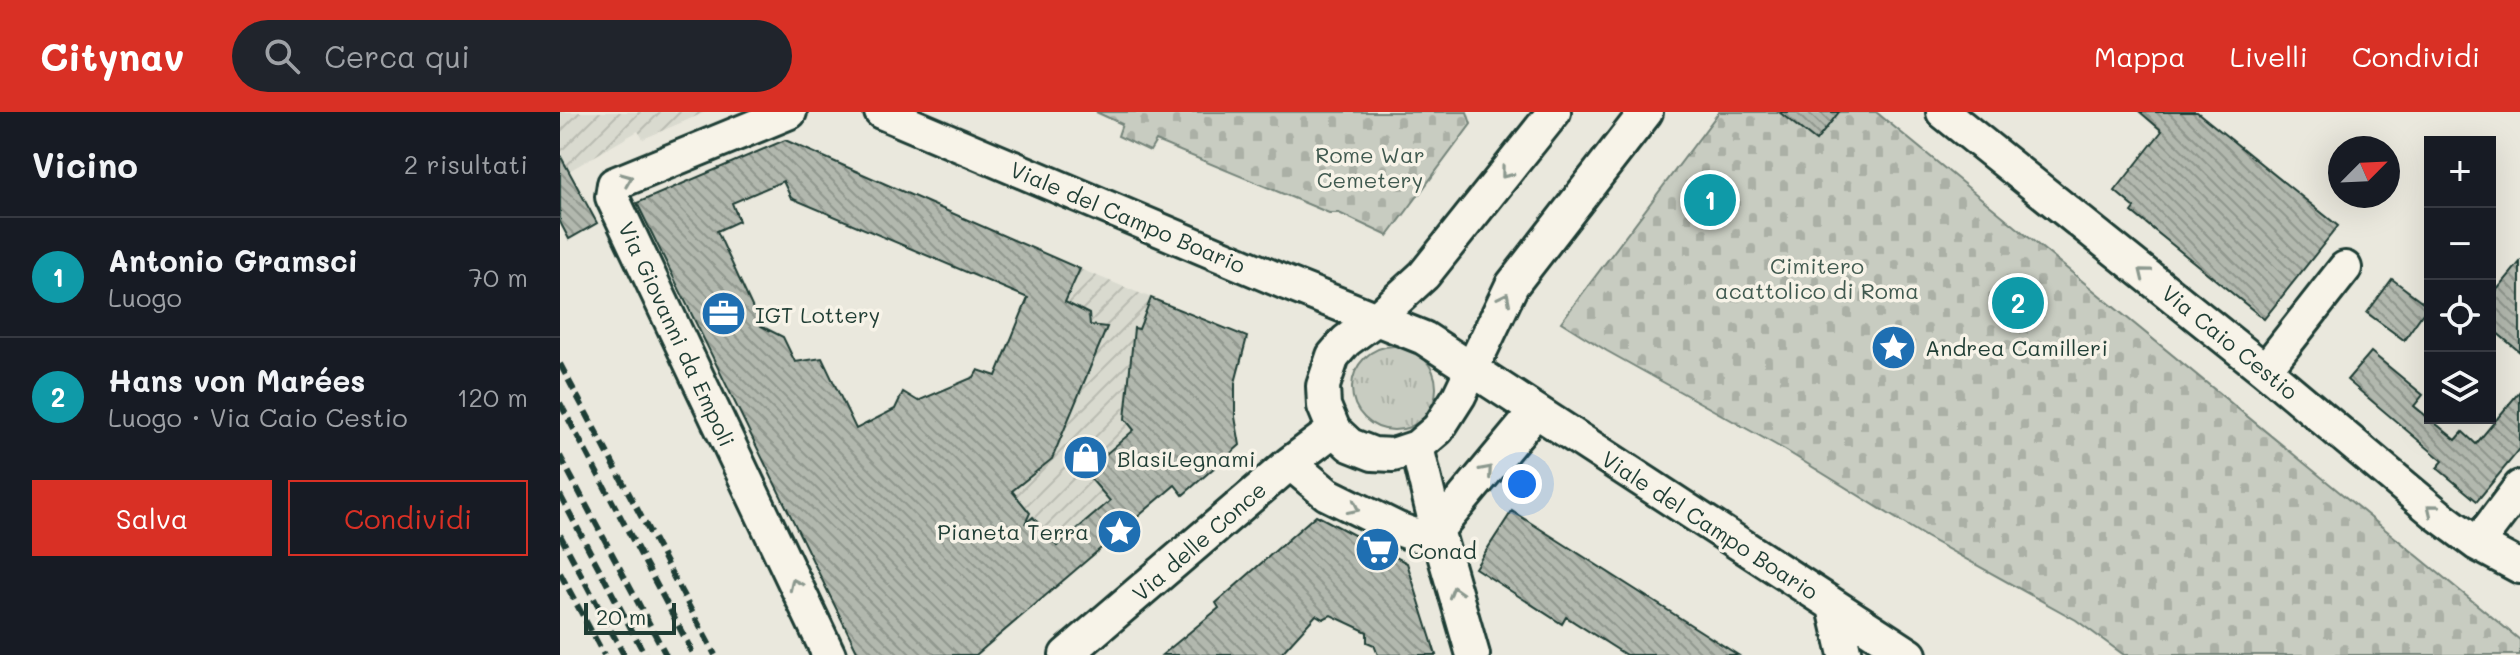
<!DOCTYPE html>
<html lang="it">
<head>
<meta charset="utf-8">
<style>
	body { margin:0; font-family:Mali,sans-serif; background:#20242c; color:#f1f3f6 }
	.controls { position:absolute; right:24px; top:24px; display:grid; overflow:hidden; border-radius:0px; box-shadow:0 8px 32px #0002 }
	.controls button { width:72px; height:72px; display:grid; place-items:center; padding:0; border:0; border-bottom:2px solid #363941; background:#171b24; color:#f1f3f6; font:40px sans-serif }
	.compass { position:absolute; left:1768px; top:24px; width:72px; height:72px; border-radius:50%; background:#171b24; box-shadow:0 8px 32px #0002; rotate:66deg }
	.scale { position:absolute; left:24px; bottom:20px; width:92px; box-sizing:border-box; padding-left:8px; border:4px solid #1f3d34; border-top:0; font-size:22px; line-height:28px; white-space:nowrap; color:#1f3d34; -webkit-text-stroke:6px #f7f3e8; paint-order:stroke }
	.you { position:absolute; left:962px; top:372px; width:28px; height:28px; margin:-20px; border:6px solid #fff; border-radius:50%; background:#1a73e8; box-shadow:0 0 0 12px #1a73e833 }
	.badge { display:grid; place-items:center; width:52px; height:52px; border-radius:50%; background:#d93025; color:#fff; font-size:26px; font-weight:700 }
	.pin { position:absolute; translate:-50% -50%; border:4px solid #fff; box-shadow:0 2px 8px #0006 }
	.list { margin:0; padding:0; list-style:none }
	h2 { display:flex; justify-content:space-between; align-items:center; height:104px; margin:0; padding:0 32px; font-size:34px }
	h2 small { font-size:26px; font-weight:400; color:#9ea1a6 }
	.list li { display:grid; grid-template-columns:52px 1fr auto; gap:24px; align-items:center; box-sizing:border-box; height:120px; padding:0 32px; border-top:2px solid #363941 }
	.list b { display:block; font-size:30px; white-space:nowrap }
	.list p { margin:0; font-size:26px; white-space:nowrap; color:#9ea1a6 }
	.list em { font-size:26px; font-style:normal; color:#9ea1a6 }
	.actions { display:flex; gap:16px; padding:24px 32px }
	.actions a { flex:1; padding:18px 0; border:2px solid #d93025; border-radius:0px; text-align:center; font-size:28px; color:#d93025 }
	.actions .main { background:#d93025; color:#fff }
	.icon { flex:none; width:44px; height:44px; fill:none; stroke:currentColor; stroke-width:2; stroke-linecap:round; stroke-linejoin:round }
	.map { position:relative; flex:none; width:1960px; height:543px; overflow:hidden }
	header { display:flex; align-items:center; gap:48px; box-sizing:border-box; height:112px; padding:0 40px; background:#d93025; color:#fff }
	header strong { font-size:38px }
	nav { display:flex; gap:44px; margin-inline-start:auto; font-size:28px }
	.search { width:560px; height:72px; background:#20242c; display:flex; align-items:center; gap:20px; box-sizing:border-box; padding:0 28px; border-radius:44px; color:#9ea1a6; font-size:30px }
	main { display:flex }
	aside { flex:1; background:#171b24 }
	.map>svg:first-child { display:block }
	.industrial { fill:url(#industrial-furrows) }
	.grass { fill:url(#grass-tufts); stroke:#74847a; stroke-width:2 }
	.cemetery { fill:url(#cemetery-stones); stroke:#74847a; stroke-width:2 }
	.building { fill:url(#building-back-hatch); stroke:#1f3d34; stroke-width:2; fill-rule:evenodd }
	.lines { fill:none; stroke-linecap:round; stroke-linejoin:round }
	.minor-casing { stroke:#1f3d34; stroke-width:38 }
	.minor { stroke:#f7f3e8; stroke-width:32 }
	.rail { stroke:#1f3d34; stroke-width:6; stroke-dasharray:12 6; stroke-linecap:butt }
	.oneway { stroke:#8b988e }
	.labels { text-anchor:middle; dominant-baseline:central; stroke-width:7; stroke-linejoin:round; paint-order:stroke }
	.park-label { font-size:22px; fill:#415a50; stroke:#f7f3e8 }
	.street-label { font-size:22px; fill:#1f3d34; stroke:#f7f3e8 }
	.poi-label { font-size:22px; fill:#1f3d34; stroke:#f7f3e8; text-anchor:start }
</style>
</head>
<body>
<header>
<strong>Citynav</strong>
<div class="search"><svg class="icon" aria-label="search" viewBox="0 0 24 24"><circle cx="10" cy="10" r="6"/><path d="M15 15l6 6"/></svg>Cerca qui</div>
<nav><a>Mappa</a><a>Livelli</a><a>Condividi</a></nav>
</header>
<main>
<aside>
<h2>Vicino<small>2 risultati</small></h2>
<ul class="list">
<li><span class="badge" style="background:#0f9aa8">1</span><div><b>Antonio Gramsci</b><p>Luogo</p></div><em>70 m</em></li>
<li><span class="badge" style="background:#0f9aa8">2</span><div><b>Hans von Marées</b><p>Luogo · Via Caio Cestio</p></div><em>120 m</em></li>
</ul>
<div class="actions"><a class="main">Salva</a><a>Condividi</a></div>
</aside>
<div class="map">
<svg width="1960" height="543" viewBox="0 0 1960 543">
	<defs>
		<pattern id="industrial-furrows" width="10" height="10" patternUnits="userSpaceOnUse" patternTransform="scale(2)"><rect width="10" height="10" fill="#d9dacf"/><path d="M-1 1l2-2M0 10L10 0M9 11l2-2" fill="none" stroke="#babcb2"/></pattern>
		<pattern id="grass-tufts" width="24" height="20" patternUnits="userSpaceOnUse" patternTransform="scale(2)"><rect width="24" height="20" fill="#c8ccc1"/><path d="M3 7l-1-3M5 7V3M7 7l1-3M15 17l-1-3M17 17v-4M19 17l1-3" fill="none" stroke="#abb0a6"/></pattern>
		<pattern id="cemetery-stones" width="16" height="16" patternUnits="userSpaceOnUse" patternTransform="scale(2)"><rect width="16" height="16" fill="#c8ccc1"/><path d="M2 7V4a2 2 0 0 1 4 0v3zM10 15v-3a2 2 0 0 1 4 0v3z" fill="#abb0a6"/></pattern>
		<pattern id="building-back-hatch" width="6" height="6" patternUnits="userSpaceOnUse" patternTransform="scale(2)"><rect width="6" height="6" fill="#b2b8ae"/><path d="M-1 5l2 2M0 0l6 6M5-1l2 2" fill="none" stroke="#90978e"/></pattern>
	</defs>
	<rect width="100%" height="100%" fill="#eae8dd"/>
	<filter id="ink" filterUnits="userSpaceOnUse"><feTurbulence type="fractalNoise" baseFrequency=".0125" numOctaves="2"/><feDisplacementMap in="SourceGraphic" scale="16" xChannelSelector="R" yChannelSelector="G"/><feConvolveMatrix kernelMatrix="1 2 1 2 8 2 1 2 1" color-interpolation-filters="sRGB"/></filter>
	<g filter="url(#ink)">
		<path class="industrial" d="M0 0H146L83 27 78 19 9 59 37 111 9 127 0 110Z
			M520 157 675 220 662 270 416 543 445 327Z"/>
		<path class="grass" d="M792 276a42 42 0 1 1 84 0a42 42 0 1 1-84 0Z"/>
		<path class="cemetery" d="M536 0H907L911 12 828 124 779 101H769L596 29 590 39 558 24 562 12Z
			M1159 0H1316L1960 528V543H1564L1516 508 1366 425 1225 338 1047 239 1001 210Z"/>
		<path class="building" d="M1219 0H1279L1256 29Z
			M1580 0H1637L1778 114 1704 207 1572 100 1575 96 1555 79 1602 19Z
			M225 28 520 157 505 190 529 202 530 213 547 215 492 347 452 379 470 401 465 412 473 405 497 434 550 389 525 360 574 318 565 307 574 216 579 217 591 186 687 225 675 271V305L680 333 623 383 615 373 416 543H299L77 91ZM223 69 231 86 468 186 436 264 418 258 414 265 358 289 343 280 335 297 296 317 262 246 235 250 223 225 201 214 157 119 179 109 172 91Z
			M0 43 37 111 9 127 0 110Z
			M1960 150V240L1930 215V186Z
			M1832 167 1868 194 1844 228 1807 201Z
			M1811 240 1863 283 1854 294 1896 328 1903 320 1916 332 1960 279V337L1917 389 1877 356 1883 349 1787 268Z
			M952 399 1178 543H1066L1006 505 1002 512 915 456Z
			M756 403 847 451 876 543H818L814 533 807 530V520L771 503 763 507 756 503 720 543H602L659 496 656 491Z"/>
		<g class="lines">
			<defs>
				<path id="minor" d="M230 0 54 72 52 85 269 543
					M321 0 726 171 864 226 1350 543
					M994 0 864 163 816 207 786 229 773 244 763 274 764 294 774 318 790 333 813 342 833 343 857 335 878 317 899 284 952 173 1086 0
					M1383 0 1705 258 1878 403 1917 432 1960 455
					M1705 258 1785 156
					M857 335 877 418 913 543
					M730 351 767 382 838 417 855 423 877 418 976 299
					M1917 432 1960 375
					M1274 495 1285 543
					M506 543 730 351 774 318"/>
			</defs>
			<use href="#minor" class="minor-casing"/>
			<use href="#minor" class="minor"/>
			<path class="rail" d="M0 252 155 543
				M0 291 134 543
				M0 344 106 543
				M0 383 85 543
				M0 423 64 543
				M0 461 44 543"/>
		</g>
		<defs><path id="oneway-chevron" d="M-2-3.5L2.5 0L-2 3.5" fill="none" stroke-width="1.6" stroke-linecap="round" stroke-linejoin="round" transform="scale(2)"/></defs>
		<g class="oneway">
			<use href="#oneway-chevron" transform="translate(946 61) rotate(129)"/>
			<use href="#oneway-chevron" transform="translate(67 67) rotate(-22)"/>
			<use href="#oneway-chevron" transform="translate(1584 161) rotate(-141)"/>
			<use href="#oneway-chevron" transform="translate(945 186) rotate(-63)"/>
			<use href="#oneway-chevron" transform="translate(927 359) rotate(-49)"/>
			<use href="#oneway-chevron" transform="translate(794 396) rotate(26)"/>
			<use href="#oneway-chevron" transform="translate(1872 397) rotate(-141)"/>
			<use href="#oneway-chevron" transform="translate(235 472) rotate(-115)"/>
			<use href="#oneway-chevron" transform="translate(895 480) rotate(-107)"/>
		</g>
	</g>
	<defs>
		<symbol id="office-disc" viewBox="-11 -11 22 22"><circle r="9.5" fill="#1f6fb2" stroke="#f7f3e8"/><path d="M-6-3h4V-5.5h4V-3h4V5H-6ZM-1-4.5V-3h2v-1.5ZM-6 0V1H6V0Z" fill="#fff"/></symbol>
		<symbol id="sight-disc" viewBox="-11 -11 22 22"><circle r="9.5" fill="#1f6fb2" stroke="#f7f3e8"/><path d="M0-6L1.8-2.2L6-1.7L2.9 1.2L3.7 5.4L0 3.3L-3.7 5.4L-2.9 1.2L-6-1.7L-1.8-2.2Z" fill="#fff"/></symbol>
		<symbol id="shop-disc" viewBox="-11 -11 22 22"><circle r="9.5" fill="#1f6fb2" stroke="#f7f3e8"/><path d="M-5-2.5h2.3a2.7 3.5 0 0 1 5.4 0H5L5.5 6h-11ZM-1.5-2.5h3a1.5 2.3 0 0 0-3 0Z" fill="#fff"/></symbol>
		<symbol id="supermarket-disc" viewBox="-11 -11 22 22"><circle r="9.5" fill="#1f6fb2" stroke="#f7f3e8"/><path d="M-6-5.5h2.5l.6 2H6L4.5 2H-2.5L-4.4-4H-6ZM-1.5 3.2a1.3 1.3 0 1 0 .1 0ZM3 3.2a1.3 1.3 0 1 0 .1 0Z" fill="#fff"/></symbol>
	</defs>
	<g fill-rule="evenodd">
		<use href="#office-disc" x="138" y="176" width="51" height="51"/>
		<use href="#sight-disc" x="1308" y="210" width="51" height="51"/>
		<use href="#shop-disc" x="500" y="320" width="51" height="51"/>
		<use href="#sight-disc" x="534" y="394" width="51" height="51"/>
		<use href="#supermarket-disc" x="792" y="412" width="51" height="51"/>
	</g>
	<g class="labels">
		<g class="park-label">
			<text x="810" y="42">Rome War<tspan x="810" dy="25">Cemetery</tspan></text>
			<text x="1257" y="153">Cimitero<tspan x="1257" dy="25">acattolico di Roma</tspan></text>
		</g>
		<g class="street-label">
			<text transform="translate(568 105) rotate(23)">Viale del Campo Boario</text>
			<text transform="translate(117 222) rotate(65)">Via Giovanni da Empoli</text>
			<text transform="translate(1670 230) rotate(39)">Via Caio Cestio</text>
			<text transform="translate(1150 413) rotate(33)">Viale del Campo Boario</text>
			<text transform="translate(639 429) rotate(-41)">Via delle Conce</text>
		</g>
		<g class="poi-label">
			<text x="195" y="202">IGT Lottery</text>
			<text x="1365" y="235">Andrea Camilleri</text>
			<text x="557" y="346">BlasiLegnami</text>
			<text x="529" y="419" text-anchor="end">Pianeta Terra</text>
			<text x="848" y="438">Conad</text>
		</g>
	</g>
</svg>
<div class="controls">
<button>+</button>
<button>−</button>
<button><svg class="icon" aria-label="locate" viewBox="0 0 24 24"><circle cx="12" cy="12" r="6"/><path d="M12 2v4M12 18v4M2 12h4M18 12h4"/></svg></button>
<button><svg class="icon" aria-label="layers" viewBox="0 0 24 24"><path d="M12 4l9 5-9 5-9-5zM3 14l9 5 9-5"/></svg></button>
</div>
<svg class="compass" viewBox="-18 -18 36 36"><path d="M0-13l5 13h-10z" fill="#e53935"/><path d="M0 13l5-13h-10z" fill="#9ea1a6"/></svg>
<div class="scale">20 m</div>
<div class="you"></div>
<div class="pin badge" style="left:1150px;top:88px;background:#0f9aa8">1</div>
<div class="pin badge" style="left:1458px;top:191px;background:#0f9aa8">2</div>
</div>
</main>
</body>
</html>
